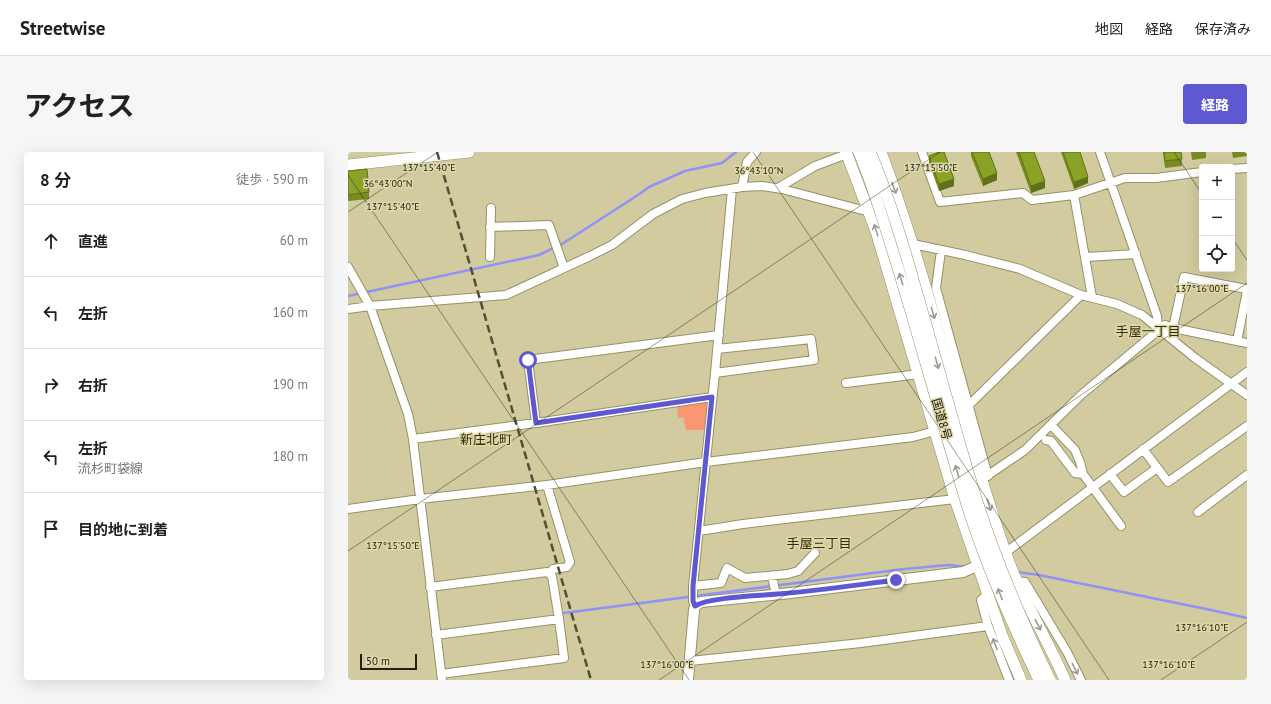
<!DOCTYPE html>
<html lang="ja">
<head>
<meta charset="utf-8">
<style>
	body { margin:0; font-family:"PT Sans","Noto Sans JP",sans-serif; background:#f6f6f6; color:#202124 }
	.controls { position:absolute; right:12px; top:12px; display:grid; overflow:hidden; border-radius:4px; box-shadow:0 4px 16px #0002 }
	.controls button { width:36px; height:36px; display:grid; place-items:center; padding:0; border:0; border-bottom:1px solid #e0e0e0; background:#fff; color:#202124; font:20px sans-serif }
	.scale { position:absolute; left:12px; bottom:10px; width:57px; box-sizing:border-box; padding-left:4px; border:2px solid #242110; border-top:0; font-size:11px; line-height:14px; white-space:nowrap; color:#242110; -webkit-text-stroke:3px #ded8ab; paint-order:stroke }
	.stop { position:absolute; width:12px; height:12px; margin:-9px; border:3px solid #5e59d1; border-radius:50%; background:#fff }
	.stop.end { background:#5e59d1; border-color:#fff; box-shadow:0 1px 4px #0008 }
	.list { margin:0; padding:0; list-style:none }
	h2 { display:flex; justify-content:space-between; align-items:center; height:52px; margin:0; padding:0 16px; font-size:17px }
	h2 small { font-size:13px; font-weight:400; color:#757577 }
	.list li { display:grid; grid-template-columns:26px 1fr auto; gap:12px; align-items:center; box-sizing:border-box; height:72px; padding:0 16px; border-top:1px solid #e0e0e0 }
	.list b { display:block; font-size:15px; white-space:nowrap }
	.list p { margin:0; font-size:13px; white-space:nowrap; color:#757577 }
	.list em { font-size:13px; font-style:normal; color:#757577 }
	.icon { flex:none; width:22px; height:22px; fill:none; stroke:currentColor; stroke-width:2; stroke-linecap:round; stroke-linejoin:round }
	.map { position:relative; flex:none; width:899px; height:528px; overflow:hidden; border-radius:4px }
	header { display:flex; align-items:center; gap:24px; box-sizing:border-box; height:56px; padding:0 20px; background:#fff; border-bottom:1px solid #e0e0e0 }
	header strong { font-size:19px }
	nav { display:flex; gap:22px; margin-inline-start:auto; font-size:14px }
	.intro { display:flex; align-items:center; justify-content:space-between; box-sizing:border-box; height:96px; padding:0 24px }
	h1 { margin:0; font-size:28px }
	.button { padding:10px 18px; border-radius:4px; background:#5e59d1; color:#fff; font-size:14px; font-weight:700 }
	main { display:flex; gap:24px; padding:0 24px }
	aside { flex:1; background:#fff; border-radius:4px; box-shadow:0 4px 16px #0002 }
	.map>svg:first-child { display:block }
	.green { fill:#fa9672 }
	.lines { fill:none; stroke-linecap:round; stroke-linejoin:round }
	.stream { stroke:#8f93f8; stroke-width:2.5 }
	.minor-casing { stroke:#979167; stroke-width:10 }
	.major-casing { stroke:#979167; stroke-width:12 }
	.highway-casing { stroke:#979167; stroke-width:12 }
	.minor { stroke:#fff; stroke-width:8 }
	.major { stroke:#fff; stroke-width:10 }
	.highway { stroke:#fff; stroke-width:11 }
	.rail { stroke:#524f36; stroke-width:2.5; stroke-dasharray:8 4; stroke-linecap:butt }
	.highway-bridge-casing { stroke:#979167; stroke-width:12; stroke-linecap:butt }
	.highway-bridge { stroke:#fff; stroke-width:11 }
	.wall { fill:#778b20 }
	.shaded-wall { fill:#61711a }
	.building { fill:#8aa225; stroke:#61711a }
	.oneway { stroke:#9c9b93 }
	.route { stroke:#5e59d1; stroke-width:5 }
	.ticks { fill:none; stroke:#242110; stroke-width:1; stroke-opacity:0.45 }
	.labels { text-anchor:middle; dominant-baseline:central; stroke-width:3; stroke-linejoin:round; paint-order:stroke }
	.street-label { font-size:12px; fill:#242110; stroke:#ded8ab }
	.neighbourhood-label { font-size:13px; fill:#352f05; stroke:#ded8ab }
	.ticks-label { font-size:10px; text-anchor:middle; fill:#242110; stroke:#ded8ab; stroke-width:3; stroke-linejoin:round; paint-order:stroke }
</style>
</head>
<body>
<header>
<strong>Streetwise</strong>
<nav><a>地図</a><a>経路</a><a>保存済み</a></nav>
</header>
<div class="intro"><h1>アクセス</h1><a class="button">経路</a></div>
<main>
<aside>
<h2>8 分<small>徒歩 · 590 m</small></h2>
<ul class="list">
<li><svg class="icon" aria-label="ahead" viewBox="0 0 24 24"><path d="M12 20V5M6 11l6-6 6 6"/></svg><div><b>直進</b></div><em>60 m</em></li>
<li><svg class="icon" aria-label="left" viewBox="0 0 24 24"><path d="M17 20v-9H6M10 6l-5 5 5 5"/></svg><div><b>左折</b></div><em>160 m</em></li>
<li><svg class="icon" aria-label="right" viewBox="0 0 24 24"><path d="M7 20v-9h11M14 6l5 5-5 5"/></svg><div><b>右折</b></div><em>190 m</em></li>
<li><svg class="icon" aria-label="left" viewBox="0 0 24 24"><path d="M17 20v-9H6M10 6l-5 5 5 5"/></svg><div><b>左折</b><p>流杉町袋線</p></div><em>180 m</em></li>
<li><svg class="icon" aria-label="arrive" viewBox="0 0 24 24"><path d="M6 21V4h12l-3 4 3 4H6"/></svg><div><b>目的地に到着</b></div></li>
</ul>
</aside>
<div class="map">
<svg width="899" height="528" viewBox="0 0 899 528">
	<rect width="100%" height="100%" fill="#d1cb9f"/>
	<path class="green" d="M356 247 360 252 357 278H338L335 265 330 266 329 252Z"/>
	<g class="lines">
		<path class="stream" d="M0 144 191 103 214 92 290 43 301 35 337 19 374 11 388 0
			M669 420 691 423 863 458 899 466
			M216 461 556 417 600 413 618 415"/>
		<defs>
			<path id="minor" d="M574 0 592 50 675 41 684 48 726 43 777 26H808L854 20
				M752 0 809 164 810 176
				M884 17 899 16
				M394 35 399 10 408 0
				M430 36 467 14 499 2
				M726 43 744 145
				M142 75 201 73 216 116
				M565 92 617 103 672 117 733 143 769 152 794 163 847 206 899 243
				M593 99 588 136 640 324
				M142 105 143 56
				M738 105 788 102
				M0 115 22 154 60 262 65 287 94 528
				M0 157 22 154 158 143 242 104 264 93 305 62 334 47 357 41 394 35 414 34 434 37 522 60
				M825 176 836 125 899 137
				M889 189 899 139
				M367 221 466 208 463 187 369 197
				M498 231 571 222
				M618 256 733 143
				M188 271 180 208 371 183
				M703 273 727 298 732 310 735 322 773 374
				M65 287 188 271 364 245
				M698 288 703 289 727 321 735 322
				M795 297 820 330 899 274
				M762 322 776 340 809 316
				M633 328 677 298 733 243 806 182 810 176 817 173 825 176 899 191
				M199 333 222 410 219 415 205 417 202 422
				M0 357 72 347 199 333 358 310 565 285 587 279
				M850 360 899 323
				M351 379 395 372 607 347
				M657 401 899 220
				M424 424 428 443
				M668 429 677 430 719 500 733 528
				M345 434 373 431 379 416 397 426 440 422 450 419 467 401
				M82 435 199 420 204 424 211 467 216 506 93 522
				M640 442 633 448 640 474 661 528
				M347 454 345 449V434L367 221 384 37
				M88 483 211 467
				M342 509 513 491 640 474"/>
			<path id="major" d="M340 528 346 458 347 454 353 450 443 441 615 420 638 410"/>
			<path id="highway" d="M498 0 528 79 607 347 655 486 673 528
				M533 0C582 131 611 268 657 399 672 444 698 484 717 528
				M0 13 121 0"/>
		</defs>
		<use href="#minor" class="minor-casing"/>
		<use href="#major" class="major-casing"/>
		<use href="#highway" class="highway-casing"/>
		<use href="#minor" class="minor"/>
		<use href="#major" class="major"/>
		<use href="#highway" class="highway"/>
		<path class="rail" d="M89 0 243 528"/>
		<defs>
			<path id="highway-bridge" d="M511 0C525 33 535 68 546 103 571 184 593 266 617 346 636 409 663 469 691 528
				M522 0C541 44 555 91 568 138 588 206 606 275 627 343 647 407 673 468 702 528"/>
		</defs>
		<use href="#highway-bridge" class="highway-bridge-casing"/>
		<use href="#highway-bridge" class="highway-bridge"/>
	</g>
	<path class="wall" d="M623 0H641L649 28 635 34 623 4Z
		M668 0H686L697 36 683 41Z
		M713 0H732L740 31 726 37Z
		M815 0H833L834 14 817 16Z
		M843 0H858V6L844 8Z
		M884 0H899V4L885 6Z
		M581 4 606 34 591 39 581 11Z
		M0 19 21 40V47L0 49Z"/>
	<path class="shaded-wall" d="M649 21V28L635 34V27Z
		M740 25V31L726 37V30Z
		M606 27V34L591 39V32Z
		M697 29V36L683 41V34Z"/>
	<path class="building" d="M591 0H596L606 27 591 32 581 4Z
		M624 0H641L649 21 635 27Z
		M671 0H686L697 29 683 34Z
		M715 0H732L740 25 726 30Z
		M816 0H833L834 7 817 9Z
		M19 17 21 40 0 43V19Z"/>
	<defs><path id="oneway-shaft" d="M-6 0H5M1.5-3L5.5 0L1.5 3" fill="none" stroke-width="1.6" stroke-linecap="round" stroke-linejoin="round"/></defs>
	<g class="oneway">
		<use href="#oneway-shaft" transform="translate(546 36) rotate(69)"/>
		<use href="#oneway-shaft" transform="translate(528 78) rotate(-108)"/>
		<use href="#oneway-shaft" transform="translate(553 127) rotate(-107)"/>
		<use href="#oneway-shaft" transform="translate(585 161) rotate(74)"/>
		<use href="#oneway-shaft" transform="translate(589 211) rotate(74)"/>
		<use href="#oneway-shaft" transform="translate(609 319) rotate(-106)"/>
		<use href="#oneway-shaft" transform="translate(641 353) rotate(72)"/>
		<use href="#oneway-shaft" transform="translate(652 442) rotate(-112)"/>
		<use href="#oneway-shaft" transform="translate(690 473) rotate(63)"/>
		<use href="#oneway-shaft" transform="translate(647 492) rotate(-111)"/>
		<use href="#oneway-shaft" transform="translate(727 517) rotate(63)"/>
	</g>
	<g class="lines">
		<path class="route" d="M180 208 188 271 364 245 345 434V449L347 454C362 445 410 444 429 442 469 439 508 433 548 428"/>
	</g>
	<path class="ticks" d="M405 0 761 528M826 0 854 42M0 23 341 528M0 60 90 0M884 86 899 108M0 399 592 0M311 528 899 131M813 528 899 470"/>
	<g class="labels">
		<g class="street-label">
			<text transform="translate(594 267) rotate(74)">国道8号</text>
		</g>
		<g class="neighbourhood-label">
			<text x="800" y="179">手屋一丁目</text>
			<text x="138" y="287">新庄北町</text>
			<text x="471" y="391">手屋三丁目</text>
		</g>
	</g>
	<g class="ticks-label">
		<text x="81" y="19">137°15'40"E</text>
		<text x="583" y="19">137°15'50"E</text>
		<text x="411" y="22">36°43'10"N</text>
		<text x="40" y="35">36°43'00"N</text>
		<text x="45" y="58">137°15'40"E</text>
		<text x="854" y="140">137°16'00"E</text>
		<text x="45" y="397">137°15'50"E</text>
		<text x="854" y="479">137°16'10"E</text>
		<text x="319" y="516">137°16'00"E</text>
		<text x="821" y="516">137°16'10"E</text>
	</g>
</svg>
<div class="controls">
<button>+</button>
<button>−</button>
<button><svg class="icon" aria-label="locate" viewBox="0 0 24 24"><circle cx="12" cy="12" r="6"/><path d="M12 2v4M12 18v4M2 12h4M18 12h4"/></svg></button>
</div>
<div class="scale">50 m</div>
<div class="stop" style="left:180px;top:208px"></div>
<div class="stop end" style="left:548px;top:428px"></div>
</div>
</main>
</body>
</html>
